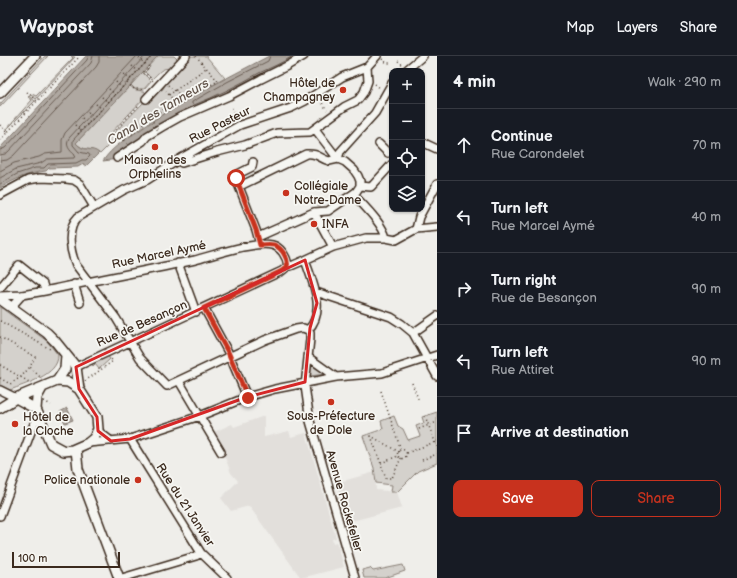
<!DOCTYPE html>
<html lang="en">
<head>
<meta charset="utf-8">
<style>
	body { margin:0; font-family:"Balsamiq Sans",sans-serif; background:#20242c; color:#f1f3f6 }
	.controls { position:absolute; right:12px; top:12px; display:grid; overflow:hidden; border-radius:8px; box-shadow:0 1px 3px #0004 }
	.controls button { width:36px; height:36px; display:grid; place-items:center; padding:0; border:0; border-bottom:1px solid #363941; background:#171b24; color:#f1f3f6; font:20px sans-serif }
	.scale { position:absolute; left:12px; bottom:10px; width:108px; box-sizing:border-box; padding-left:4px; border:2px solid #3b2a1e; border-top:0; font-size:11px; line-height:14px; white-space:nowrap; color:#3b2a1e; -webkit-text-stroke:3px #f6f6f2; paint-order:stroke }
	.stop { position:absolute; width:12px; height:12px; margin:-9px; border:3px solid #c8321e; border-radius:50%; background:#fff }
	.stop.end { background:#c8321e; border-color:#fff; box-shadow:0 1px 4px #0008 }
	.list { margin:0; padding:0; list-style:none }
	h2 { display:flex; justify-content:space-between; align-items:center; height:52px; margin:0; padding:0 16px; font-size:17px }
	h2 small { font-size:13px; font-weight:400; color:#9ea1a6 }
	.list li { display:grid; grid-template-columns:26px 1fr auto; gap:12px; align-items:center; box-sizing:border-box; height:72px; padding:0 16px; border-top:1px solid #363941 }
	.list b { display:block; font-size:15px; white-space:nowrap }
	.list p { margin:0; font-size:13px; white-space:nowrap; color:#9ea1a6 }
	.list em { font-size:13px; font-style:normal; color:#9ea1a6 }
	.actions { display:flex; gap:8px; padding:12px 16px }
	.actions a { flex:1; padding:9px 0; border:1px solid #c8321e; border-radius:8px; text-align:center; font-size:14px; color:#c8321e }
	.actions .main { background:#c8321e; color:#fff }
	.icon { flex:none; width:22px; height:22px; fill:none; stroke:currentColor; stroke-width:2; stroke-linecap:round; stroke-linejoin:round }
	.map { position:relative; flex:none; width:437px; height:522px; overflow:hidden }
	header { display:flex; align-items:center; gap:24px; box-sizing:border-box; height:56px; padding:0 20px; background:#171b24; border-bottom:1px solid #363941 }
	header strong { font-size:19px }
	nav { display:flex; gap:22px; margin-inline-start:auto; font-size:14px }
	main { display:flex }
	aside { flex:1; background:#171b24 }
	.map>svg:first-child { display:block }
	.built { fill:#e2dfdb }
	.green { fill:#d4d1cc; stroke:#887e75 }
	.water { fill:#afa8a1; stroke:#81766d }
	.lines { fill:none; stroke-linecap:round; stroke-linejoin:round }
	.shore { stroke:#695c52; stroke-width:1 }
	.minor-casing { stroke:#3b2a1e; stroke-width:10 }
	.major-casing { stroke:#3b2a1e; stroke-width:12 }
	.path { stroke:#3b2a1e; stroke-width:1.5; stroke-dasharray:1 3; stroke-linecap:butt }
	.minor { stroke:#f6f6f2; stroke-width:7 }
	.major { stroke:#f6f6f2; stroke-width:9 }
	.path-bridge { stroke:#3b2a1e; stroke-width:1.5; stroke-dasharray:1 3; stroke-linecap:butt }
	.route { stroke:#c8321e; stroke-width:5 }
	.marked { fill:none; stroke:#d62828; stroke-width:3; stroke-linejoin:round }
	.poi-dot { fill:#c8321e; stroke:#f6f6f2; stroke-width:1.5 }
	.labels { text-anchor:middle; dominant-baseline:central; stroke-width:3.5; stroke-linejoin:round; paint-order:stroke }
	.poi-label { font-size:12px; fill:#3b2a1e; stroke:#f6f6f2; text-anchor:start }
	.street-label { font-size:12px; fill:#3b2a1e; stroke:#f6f6f2 }
	.water-label { font-size:13px; font-style:italic; fill:#64564c; stroke:#f6f6f2 }
</style>
</head>
<body>
<header>
<strong>Waypost</strong>
<nav><a>Map</a><a>Layers</a><a>Share</a></nav>
</header>
<main>
<div class="map">
<svg width="437" height="522" viewBox="0 0 437 522">
	<rect width="100%" height="100%" fill="#efeeea"/>
	<filter id="ink" filterUnits="userSpaceOnUse"><feTurbulence type="fractalNoise" baseFrequency=".025" numOctaves="2"/><feDisplacementMap in="SourceGraphic" scale="8" xChannelSelector="R" yChannelSelector="G"/><feConvolveMatrix kernelMatrix="1 2 1 2 8 2 1 2 1" color-interpolation-filters="sRGB"/></filter>
	<g filter="url(#ink)">
		<path class="built" d="M264 360V381L289 375 291 381 306 377 336 482 332 483 333 487 337 486 344 511 301 522 249 450 231 455 221 442 238 425 231 417 218 383 212 377 232 368 234 371Z
			M375 416 376 434 397 436 402 452 348 466 336 427Z"/>
		<path class="green" d="M45 0H48L0 51V48Z
			M71 0 75 1 36 43 31 39 32 38 36 40 73 2Z
			M158 0H174L179 5 171 13C162 10 158 18 152 23L145 16 150 11 149 9Z
			M189 0H206L225 22 153 64 123 85 118 80 100 98C91 91 84 96 76 87L130 30 136 34 144 35 147 39 109 79 110 81 145 45 159 33 162 34 164 31 163 28Z
			M142 16 151 25 144 33H135L131 29Z
			M29 40 35 45 6 74V73L32 44 28 41Z
			M0 251 47 285 58 299C59 319 25 328 10 334L0 329Z
			M107 299 110 303 99 313 95 308 93 310 91 307Z
			M311 309 326 318 310 320Z
			M437 356V407L418 415 397 436H391L392 429 376 427 374 412 363 380 383 373 381 365 394 360 398 370 403 373 408 384 420 380 416 370 424 367 422 361Z
			M403 509 405 515 385 522H364L362 514 370 512 373 515Z"/>
		<path class="water" d="M86 0H158L76 87C84 97 91 90 99 97L86 110 83 108 78 111 49 112 46 115C28 117 15 123 0 132V92Z
			M269 0H300L260 22 180 60 118 103 103 105C112 91 126 83 140 74 180 45 225 23 269 0Z
			M67 352 73 364 65 367 60 356Z"/>
		<g class="lines">
			<path class="shore" d="M270 0 268 5 227 26 192 46V48L194 49C217 40 238 29 259 17 270 12 282 7 293 0
				M0 94 5 92 87 4 88 0
				M0 99 5 98 8 96 91 7 93 0
				M0 105 7 104 13 100 96 11 99 6V0
				M0 115 14 107 39 101 45 98 62 96V84L65 77 137 0
				M0 122 16 113 41 107 47 103 74 102 75 99C69 94 65 89 69 82L145 0
				M0 128 17 118 35 112H44L48 108 76 107 82 104H86L90 100 89 98 79 96 73 89V84L152 0"/>
			<defs>
				<path id="minor" d="M405 15 423 0
					M146 43 186 0
					M315 73 338 103
					M422 86 437 93
					M379 88 388 97
					M117 102 143 85 147 80 162 71 180 61 229 40 261 23 287 10 304 0
					M338 103 340 96 375 57 392 27
					M178 105 182 107 217 96 245 89 277 77 310 76 344 51 358 44 364 36 368 25 367 11
					M253 106 252 111 238 118 236 123 256 174 259 185
					M240 130 306 98C318 97 319 102 329 105L338 103 345 106 354 114 358 120 360 125V130L356 136 328 155 314 156 258 181
					M360 130 371 131 392 108
					M0 139 28 124 40 122 66 123 74 124 80 128 94 151
					M354 139C364 150 383 168 386 182
					M314 156 333 191
					M416 173 419 161 437 128
					M305 204C312 225 327 255 308 274
					M178 207 196 256
					M74 228 80 247
					M0 232 19 209 43 228 45 235
					M316 236 391 261 402 268 413 277 437 320
					M0 240 22 239 45 235C95 224 145 215 195 204 214 199 254 185 272 189 281 191 287 201 288 210
					M204 252 228 296 247 341
					M13 253 14 248 22 239
					M308 274 303 272 296 273 265 284 167 330 140 302 116 262 76 209C70 195 66 173 78 161L124 134 147 124 183 101 240 69 291 52 305 45 342 21 367 11 377 0
					M308 274 310 277V283L305 330 310 365 355 522
					M413 277 437 260
					M308 301 336 321
					M76 311 282 215 288 210H291L305 204 333 191 366 182H386L396 184 416 173 437 171
					M179 325 221 396
					M0 334 16 342
					M98 375 111 385
					M130 383 201 497 227 522
					M88 387 130 383 200 360 247 341 275 333 336 321 382 317 437 299
					M0 460 38 357
					M122 522 196 500 201 497"/>
				<path id="major" d="M0 37 35 0
					M0 243 47 277 55 285 76 311 79 333
					M57 325 65 313 66 299
					M16 342 36 353
					M0 352 16 342 57 325 68 326 79 333 97 361 98 373 94 382 88 387 72 394 64 395 51 388 36 353 37 341 42 332
					M76 393 78 413 119 522"/>
			</defs>
			<use href="#minor" class="minor-casing"/>
			<use href="#major" class="major-casing"/>
			<path class="path" d="M139 2 149 11 144 16 153 25
				M382 3 387 7H390
				M398 5 403 9
				M132 10 138 15
				M124 18 130 24
				M116 26 122 32
				M127 27 134 33 145 34
				M375 28 381 33
				M168 29 185 43 218 25 196 0
				M109 33 116 39
				M27 36 37 45
				M169 39 206 12
				M102 41 108 46
				M320 44 327 54
				M96 48 102 53
				M232 52 237 63
				M88 56 94 61
				M82 62 88 68
				M0 69 7 77
				M75 69 81 75
				M78 78 152 0
				M110 80 140 48
				M0 84 80 0
				M127 88 123 81 129 75 132 78 150 62 175 46 164 33
				M0 265 50 293
				M0 281 35 301 30 311 42 323
				M0 309 31 327
				M0 322 10 328 21 321 30 311
				M85 325 113 305 111 303
				M412 327 419 345
				M381 335 401 394
				M44 345 51 349
				M425 360 437 391
				M419 373 437 366
				M397.5 398a4.5 4.5 0 1 1 9 0a4.5 4.5 0 1 1-9 0Z
				M399 396 371 380 386 422H392L401 402
				M407 397 437 385
				M422 404 437 398
				M381 407 398 400"/>
			<use href="#minor" class="minor"/>
			<use href="#major" class="major"/>
			<path class="path-bridge" d="M151 62 158 75"/>
		</g>
	</g>
	<g class="lines" filter="url(#ink)">
		<path class="route" d="M236 122 256 174 260 189C264 189 269 188 274 189 282 192 289 203 287 211L282 215 204 252 228 296 248 342"/>
	</g>
	<path class="marked" d="M305 204 317 247 310 272 305 326 247 341 130 383 111 385 98 375 97 361 79 333 76 311Z"/>
	<g class="poi-dot">
		<circle cx="343" cy="34" r="4"/>
		<circle cx="155" cy="91" r="4"/>
		<circle cx="286" cy="137" r="4"/>
		<circle cx="314" cy="168" r="4"/>
		<circle cx="331" cy="346" r="4"/>
		<circle cx="15" cy="368" r="4"/>
		<circle cx="138" cy="424" r="4"/>
	</g>
	<g class="labels">
		<g class="poi-label">
			<text x="335" y="27" text-anchor="end">Hôtel de<tspan x="335" dy="14">Champagney</tspan></text>
			<text x="155" y="104" text-anchor="middle">Maison des<tspan x="155" dy="14">Orphelins</tspan></text>
			<text x="294" y="130">Collégiale<tspan x="294" dy="14">Notre-Dame</tspan></text>
			<text x="322" y="168">INFA</text>
			<text x="331" y="360" text-anchor="middle">Sous-Préfecture<tspan x="331" dy="14">de Dole</tspan></text>
			<text x="23" y="361">Hôtel de<tspan x="23" dy="14">la Cloche</tspan></text>
			<text x="130" y="424" text-anchor="end">Police nationale</text>
		</g>
		<g class="street-label">
			<text transform="translate(220 69) rotate(-27)">Rue Pasteur</text>
			<text transform="translate(159 199) rotate(-12)">Rue Marcel Aymé</text>
			<text transform="translate(142 268) rotate(-24)">Rue de Besançon</text>
			<text transform="translate(344 445) rotate(74)">Avenue Rockefeller</text>
			<text transform="translate(185 449) rotate(57)">Rue du 21 Janvier</text>
		</g>
		<g class="water-label">
			<text transform="translate(158 56) rotate(-31)">Canal des Tanneurs</text>
		</g>
	</g>
</svg>
<div class="controls">
<button>+</button>
<button>−</button>
<button><svg class="icon" aria-label="locate" viewBox="0 0 24 24"><circle cx="12" cy="12" r="6"/><path d="M12 2v4M12 18v4M2 12h4M18 12h4"/></svg></button>
<button><svg class="icon" aria-label="layers" viewBox="0 0 24 24"><path d="M12 4l9 5-9 5-9-5zM3 14l9 5 9-5"/></svg></button>
</div>
<div class="scale">100 m</div>
<div class="stop" style="left:236px;top:122px"></div>
<div class="stop end" style="left:248px;top:342px"></div>
</div>
<aside>
<h2>4 min<small>Walk · 290 m</small></h2>
<ul class="list">
<li><svg class="icon" aria-label="ahead" viewBox="0 0 24 24"><path d="M12 20V5M6 11l6-6 6 6"/></svg><div><b>Continue</b><p>Rue Carondelet</p></div><em>70 m</em></li>
<li><svg class="icon" aria-label="left" viewBox="0 0 24 24"><path d="M17 20v-9H6M10 6l-5 5 5 5"/></svg><div><b>Turn left</b><p>Rue Marcel Aymé</p></div><em>40 m</em></li>
<li><svg class="icon" aria-label="right" viewBox="0 0 24 24"><path d="M7 20v-9h11M14 6l5 5-5 5"/></svg><div><b>Turn right</b><p>Rue de Besançon</p></div><em>90 m</em></li>
<li><svg class="icon" aria-label="left" viewBox="0 0 24 24"><path d="M17 20v-9H6M10 6l-5 5 5 5"/></svg><div><b>Turn left</b><p>Rue Attiret</p></div><em>90 m</em></li>
<li><svg class="icon" aria-label="arrive" viewBox="0 0 24 24"><path d="M6 21V4h12l-3 4 3 4H6"/></svg><div><b>Arrive at destination</b></div></li>
</ul>
<div class="actions"><a class="main">Save</a><a>Share</a></div>
</aside>
</main>
</body>
</html>
